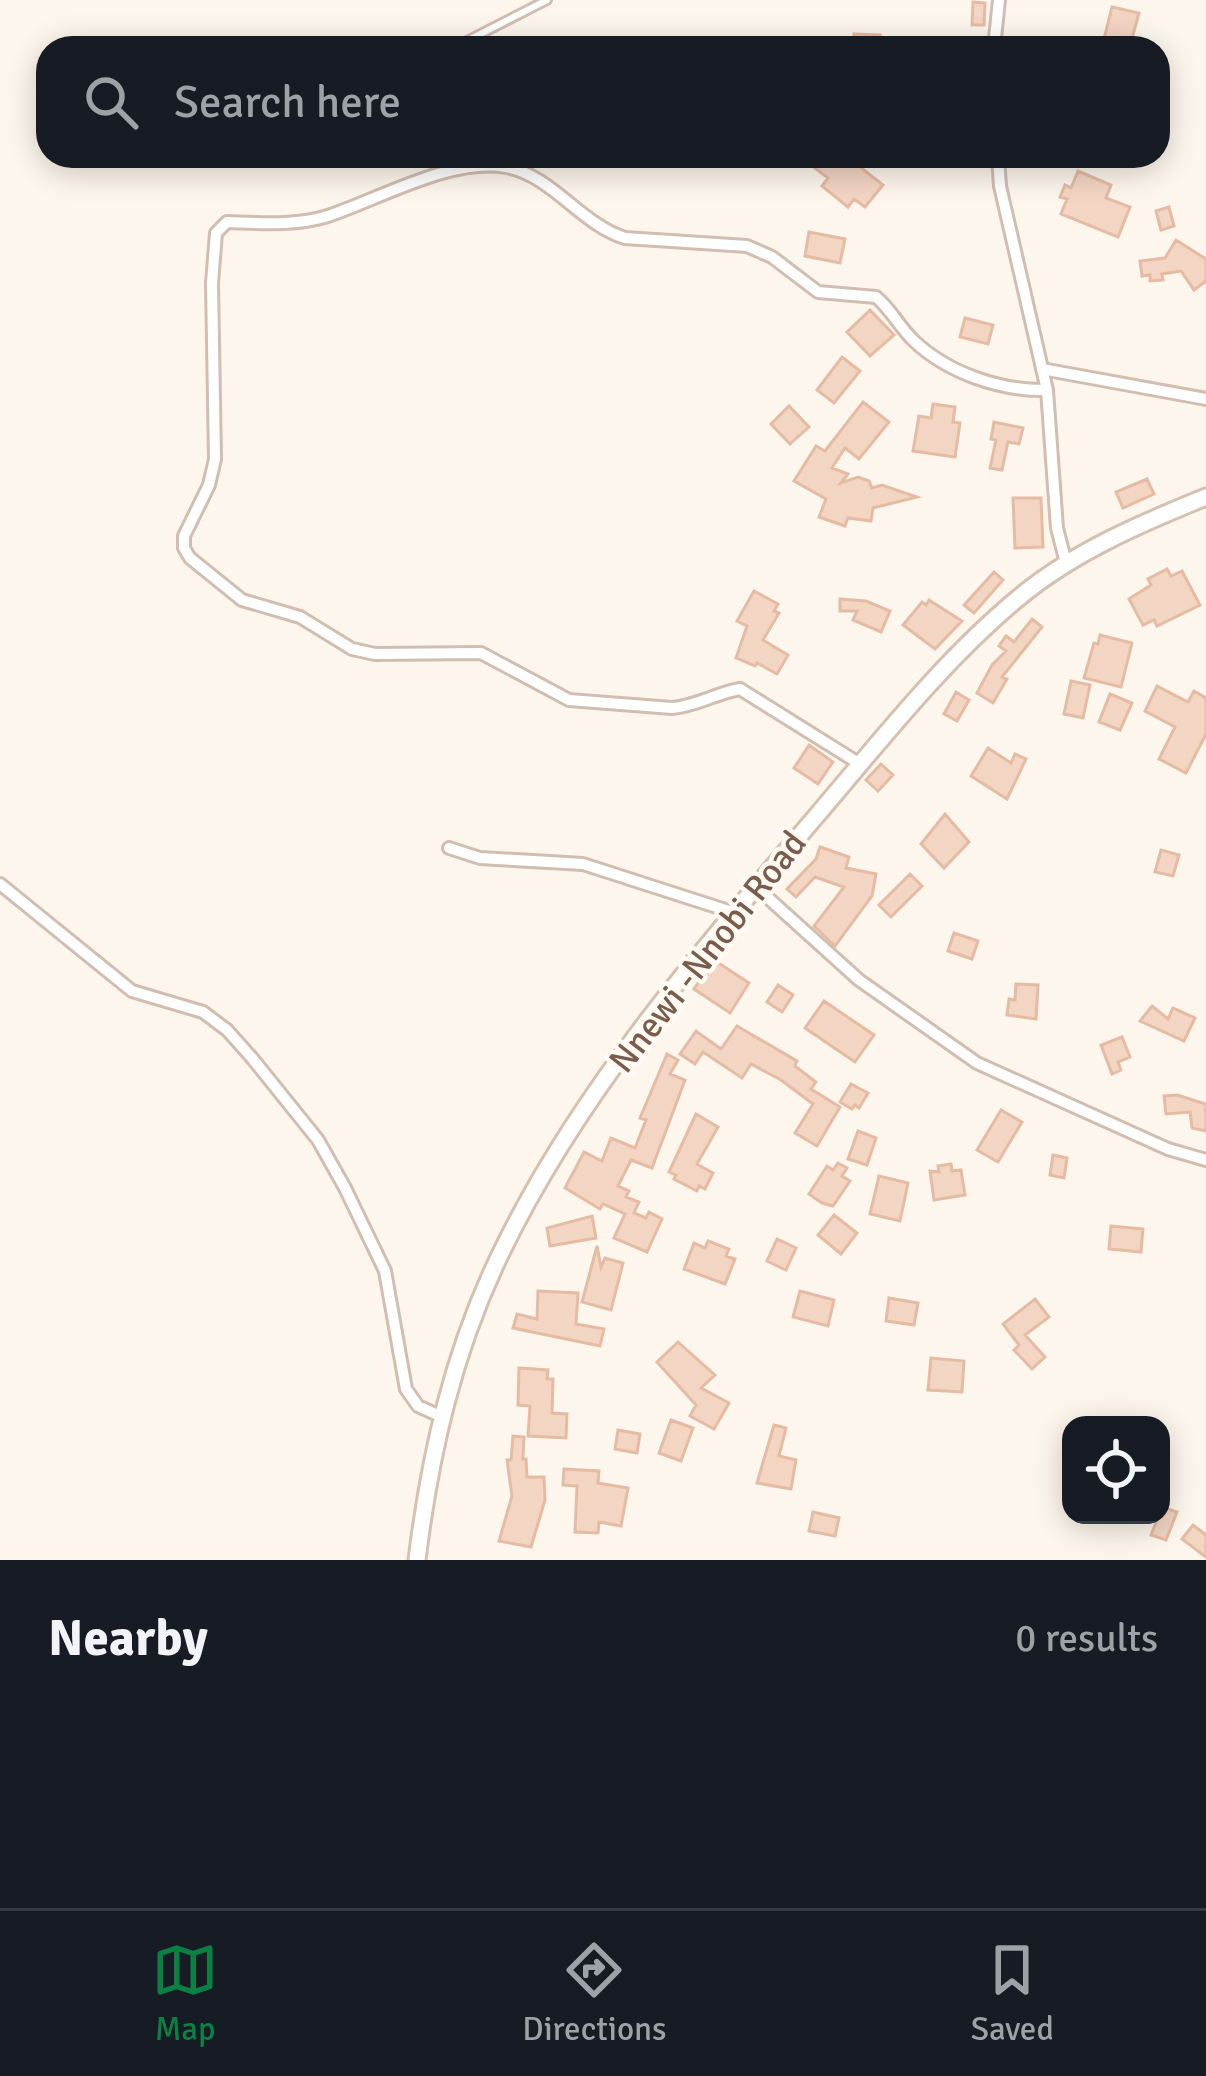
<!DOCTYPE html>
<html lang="en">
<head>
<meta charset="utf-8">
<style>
	body { margin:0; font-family:Signika,sans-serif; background:#20242c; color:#f1f3f6 }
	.controls { position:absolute; right:36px; bottom:36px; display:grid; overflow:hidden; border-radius:24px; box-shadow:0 6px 30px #0003 }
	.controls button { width:108px; height:108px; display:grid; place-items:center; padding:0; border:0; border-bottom:3px solid #363941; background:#171b24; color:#f1f3f6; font:60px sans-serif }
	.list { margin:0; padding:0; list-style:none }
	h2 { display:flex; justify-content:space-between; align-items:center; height:156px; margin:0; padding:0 48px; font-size:51px }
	h2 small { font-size:39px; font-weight:400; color:#9ea1a6 }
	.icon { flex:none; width:66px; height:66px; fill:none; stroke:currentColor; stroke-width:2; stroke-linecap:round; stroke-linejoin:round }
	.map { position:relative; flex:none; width:1206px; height:1560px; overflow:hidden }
	.search { position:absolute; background:#171b24; box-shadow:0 6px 30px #0003; left:36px; right:36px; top:36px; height:132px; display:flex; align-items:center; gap:30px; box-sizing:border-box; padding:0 42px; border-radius:36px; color:#9ea1a6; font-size:45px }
	.sheet { height:348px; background:#171b24 }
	nav { display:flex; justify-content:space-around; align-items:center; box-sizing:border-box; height:168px; border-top:3px solid #363941; background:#171b24; font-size:33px; color:#9ea1a6 }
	nav a { display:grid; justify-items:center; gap:6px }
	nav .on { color:#0b8043 }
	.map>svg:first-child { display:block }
	.building { fill:#f3d5c3; stroke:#e6bba3; stroke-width:3 }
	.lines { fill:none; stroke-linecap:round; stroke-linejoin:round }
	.lane-casing { stroke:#d1beb0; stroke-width:12 }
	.street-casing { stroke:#d1beb0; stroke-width:16 }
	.secondary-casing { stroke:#d6c0b0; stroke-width:21 }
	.lane { stroke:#fff; stroke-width:6 }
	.street { stroke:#fff; stroke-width:10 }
	.secondary { stroke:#fff; stroke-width:15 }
	.labels { text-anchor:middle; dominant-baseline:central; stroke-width:9; stroke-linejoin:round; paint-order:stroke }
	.street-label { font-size:36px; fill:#7a5c4d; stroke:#fffaf3 }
</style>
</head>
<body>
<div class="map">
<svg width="1206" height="1560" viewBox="0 0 1206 1560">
	<rect width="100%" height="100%" fill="#fdf6ec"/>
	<path class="building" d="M973 2 985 3 984 25H972Z
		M1112 7 1139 13 1130 46 1104 39Z
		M854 34 880 35 879 48H854Z
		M825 156H846L883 185 865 207 854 199 848 207 822 186 828 178 815 168Z
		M1078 171 1111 185 1106 198 1130 207 1118 237 1061 214 1067 199 1060 197 1065 185 1071 188Z
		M1169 207 1174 226 1161 230 1156 211Z
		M809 232 845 239 840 263 805 256Z
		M1176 240 1206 259V281L1194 290 1181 271 1162 274 1163 280 1150 281V275L1142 276 1140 261 1165 258Z
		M870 310 894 335 870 356 847 332Z
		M965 318 993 325 988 344 960 337Z
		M842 357 860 371 834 403 817 390Z
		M863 402 889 422 859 459 845 448 832 468 848 474 841 483 858 477 869 481 872 488 882 485 917 497 873 508 871 521 848 518 845 526 819 517 826 499 794 481 816 446 825 451Z
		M933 404 955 407 953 422 960 423 955 457 913 451 919 416 931 418Z
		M789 406 809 427 790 444 771 424Z
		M994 422 1023 428 1019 444 1008 442 1002 470 990 468 996 440 991 439Z
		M1147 479 1154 494 1123 508 1116 492Z
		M1013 498H1041L1043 547 1015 548Z
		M1167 569 1171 576 1182 571 1200 605 1157 626 1154 620 1143 625 1129 599 1151 585 1148 579Z
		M994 572 1003 580 974 613 964 605Z
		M754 591 778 604 774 611 779 613 763 640 788 655 777 674 757 663 755 666 736 658 747 626 737 621Z
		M840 599 866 601 890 611 881 632 853 620 857 611H840Z
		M929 600 962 621 935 649 903 625 922 602 926 605Z
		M1032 619 1042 627 1002 677 1007 679 993 703 977 693 992 665 1006 651 999 646 1006 636 1014 642Z
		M1100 635 1132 643 1121 687 1084 678 1094 643 1098 644Z
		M1071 681 1090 685 1083 718 1064 714Z
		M1157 686 1188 702 1194 691 1206 698V734L1186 773 1159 759 1175 727 1145 711Z
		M956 692 969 700 957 721 944 714Z
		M1110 694 1132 703 1120 730 1099 722Z
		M809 745 833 762 818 784 794 768Z
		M988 748 1011 763 1015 754 1026 759 1007 799 971 776Z
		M881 764 893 775 878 791 866 780Z
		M945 814 969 842 944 868 921 844Z
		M820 847 849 857 846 868 876 874 872 896 835 946 814 926 844 887 815 877 796 897 787 889 816 859Z
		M1161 850 1179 855 1173 876 1155 872Z
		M910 874 922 886 891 917 879 905Z
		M954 933 978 941 972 959 948 951Z
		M714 960 749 983 730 1013 694 989Z
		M1016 984 1038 985 1036 1019 1007 1015 1009 999 1015 1000Z
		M778 985 793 995 782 1012 767 1002Z
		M824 1001 874 1035 855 1062 805 1028Z
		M1152 1006 1168 1019 1173 1008 1195 1018 1184 1041 1140 1021Z
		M737 1026 797 1061 795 1066 816 1082 811 1089 840 1107 817 1146 795 1133 813 1104 781 1080 751 1064 742 1078 703 1052 695 1064 680 1054 696 1031 721 1049Z
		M1122 1037 1130 1057 1118 1062 1121 1070 1112 1074 1101 1045Z
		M667 1054 678 1060 670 1074 685 1080 652 1168 631 1160 618 1186 629 1191 626 1197 639 1202 634 1213 646 1218 649 1212 662 1219 647 1252 614 1238 625 1214 603 1204 600 1209 565 1188 584 1152 602 1161 611 1138 635 1148 646 1120 640 1118Z
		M851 1084 868 1093 859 1108 855 1105 852 1109 840 1102Z
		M1177 1095 1206 1104V1131L1192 1128 1190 1112 1166 1114 1164 1096Z
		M1001 1110 1022 1122 998 1162 977 1150Z
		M696 1114 718 1127 697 1164 713 1173 705 1189 699 1186 697 1191 674 1179 676 1175 669 1172Z
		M858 1131 876 1138 867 1165 848 1159Z
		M1053 1155 1067 1158 1064 1178 1050 1175Z
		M838 1163 847 1168 842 1176 850 1181 833 1206 822 1203 809 1194 827 1166 833 1170Z
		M951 1164 952 1171 961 1170 965 1195 934 1200 930 1171 939 1172 938 1166Z
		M879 1176 908 1183 900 1221 870 1214Z
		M834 1215 857 1233 841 1254 818 1235Z
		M592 1216 596 1238 550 1246 547 1228Z
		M1111 1226 1143 1229 1141 1252 1109 1249Z
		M777 1239 796 1248 786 1270 767 1261Z
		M708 1241 729 1249 726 1256 735 1259 725 1284 684 1269 694 1243 705 1248Z
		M597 1246 601 1267 605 1258 623 1263 611 1310 582 1302Z
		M538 1291 578 1293 576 1324 604 1329 600 1346 513 1328 517 1314 537 1319Z
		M800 1291 834 1300 828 1326 793 1317Z
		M889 1298 918 1303 914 1325 886 1321Z
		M1035 1299 1049 1317 1025 1335 1045 1357 1032 1369 1014 1350 1019 1345 1003 1324Z
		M678 1342 715 1375 701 1388 729 1403 714 1429 690 1416 696 1405 657 1362Z
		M931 1358 964 1361 962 1392 928 1390Z
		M519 1368 548 1370 547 1379H553L552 1413 567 1414 566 1438 528 1436 530 1406 518 1405Z
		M671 1420 693 1428 681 1461 659 1453Z
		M774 1425 786 1428 779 1456 796 1460 791 1489 757 1483Z
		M618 1430 640 1434 637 1453 615 1449Z
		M513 1436 524 1437 523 1459H526L527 1477H544L545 1500 531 1547 499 1541 512 1496 507 1460H511Z
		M564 1469 599 1471 598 1483 628 1488 621 1526 599 1522 598 1533 575 1532 577 1486 563 1485Z
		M1162 1507 1177 1512 1166 1540 1151 1535Z
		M813 1512 839 1518 835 1536 809 1531Z
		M1193 1525 1206 1535V1557L1182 1539Z"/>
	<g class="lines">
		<defs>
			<path id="lane" d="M453 48 547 0"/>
			<path id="street" d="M994 48 999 0
				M998 156 1000 186 1047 390 1057 528 1066 563
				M1042 369 1206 399
				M860 764 740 689C716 693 697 706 672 708L569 700 481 653 375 654 352 649 300 617 242 600 190 558 184 548V536L209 485 215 459 212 283 216 233 227 222C260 223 296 226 328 216 379 199 452 157 506 167 553 176 580 224 625 238L747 246 772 257 818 292 876 297C891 309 899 327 914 341 948 373 1000 391 1047 390
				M449 848 480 858 583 864 735 913
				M0 884 132 991 203 1012 227 1030 252 1058 318 1140 345 1188 385 1271 406 1389 418 1406 440 1416
				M756 887 859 980 977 1063 1168 1149 1206 1160"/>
			<path id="secondary" d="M417 1560C430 1454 453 1352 500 1255 578 1092 702 950 818 814 882 739 945 658 1022 595 1076 551 1142 523 1206 497"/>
		</defs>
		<use href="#lane" class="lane-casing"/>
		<use href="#street" class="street-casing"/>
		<use href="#secondary" class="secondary-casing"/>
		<use href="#lane" class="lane"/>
		<use href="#street" class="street"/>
		<use href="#secondary" class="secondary"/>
	</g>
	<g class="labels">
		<g class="street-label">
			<text transform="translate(708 952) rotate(-52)">Nnewi -Nnobi Road</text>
		</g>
	</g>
</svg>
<div class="controls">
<button><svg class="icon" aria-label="locate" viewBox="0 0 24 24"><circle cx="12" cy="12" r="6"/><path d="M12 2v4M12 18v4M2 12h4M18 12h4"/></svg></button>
</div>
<div class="search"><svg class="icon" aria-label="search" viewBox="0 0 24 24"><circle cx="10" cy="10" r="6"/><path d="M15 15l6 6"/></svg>Search here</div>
</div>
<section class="sheet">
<h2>Nearby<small>0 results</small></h2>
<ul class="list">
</ul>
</section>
<nav>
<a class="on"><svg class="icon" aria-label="map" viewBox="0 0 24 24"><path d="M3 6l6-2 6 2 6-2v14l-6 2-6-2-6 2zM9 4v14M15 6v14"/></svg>Map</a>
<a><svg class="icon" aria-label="directions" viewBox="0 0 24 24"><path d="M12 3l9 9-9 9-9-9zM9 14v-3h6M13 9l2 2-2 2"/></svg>Directions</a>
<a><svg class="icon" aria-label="saved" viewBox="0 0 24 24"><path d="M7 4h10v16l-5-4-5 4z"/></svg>Saved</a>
</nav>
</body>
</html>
